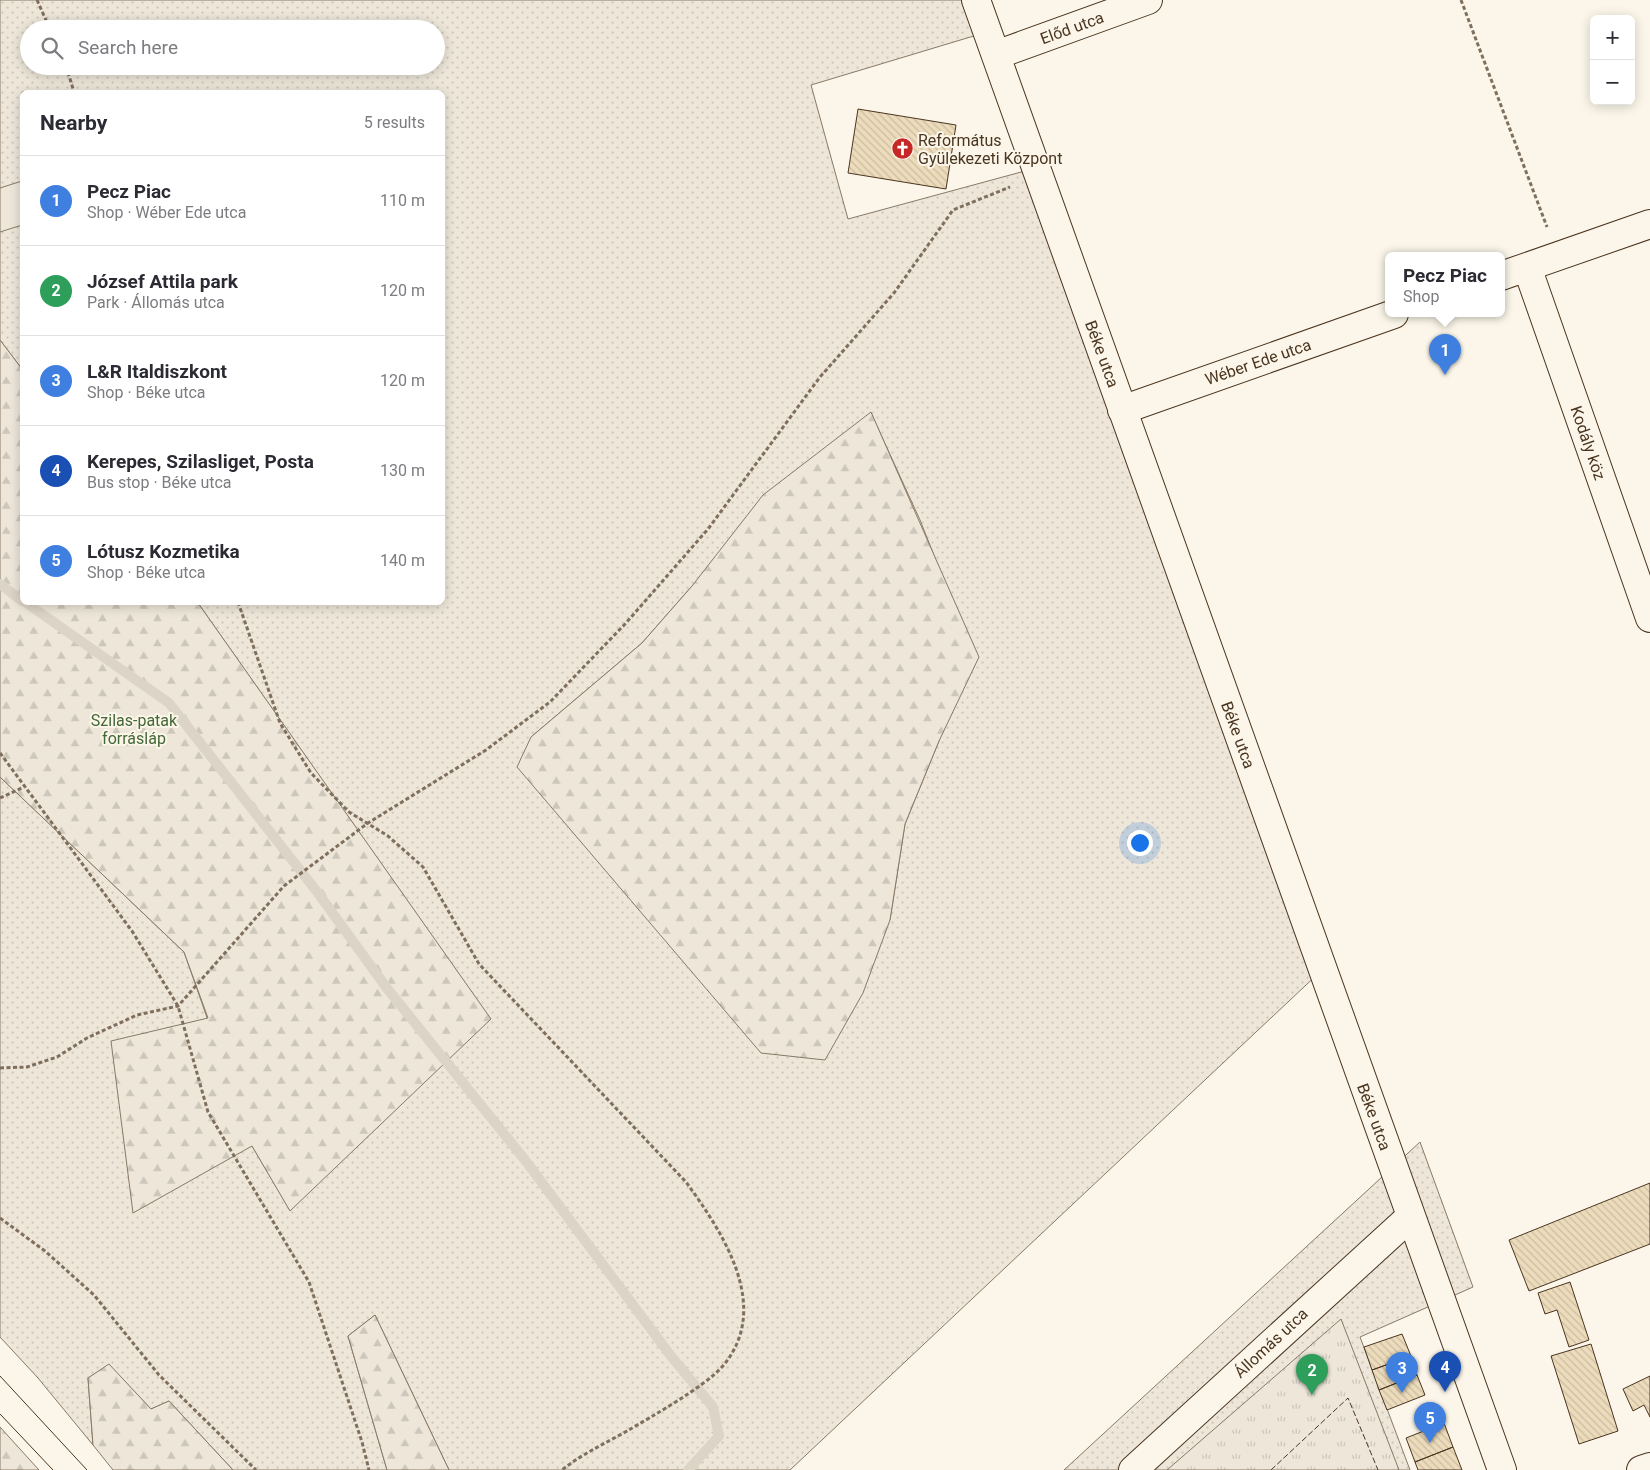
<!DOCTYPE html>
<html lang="en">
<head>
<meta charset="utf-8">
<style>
	body { margin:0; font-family:Roboto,sans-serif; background:#f2f2f3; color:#2b2b33 }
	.controls { position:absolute; right:15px; top:15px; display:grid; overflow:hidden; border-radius:8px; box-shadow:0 2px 12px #0003 }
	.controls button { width:45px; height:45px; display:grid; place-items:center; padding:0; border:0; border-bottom:1px solid #e1e1e2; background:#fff; color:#2b2b33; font:25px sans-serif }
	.you { position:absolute; left:1139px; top:842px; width:18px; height:18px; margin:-12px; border:4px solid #fff; border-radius:50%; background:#1a73e8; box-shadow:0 0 0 8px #1a73e833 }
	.badge { display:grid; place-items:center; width:32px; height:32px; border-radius:50%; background:#b45309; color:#fff; font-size:16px; font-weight:700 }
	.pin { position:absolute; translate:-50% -41px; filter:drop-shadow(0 1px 2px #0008) }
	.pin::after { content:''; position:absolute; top:26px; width:18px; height:15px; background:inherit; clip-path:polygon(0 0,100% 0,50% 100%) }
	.popup { position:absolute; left:1385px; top:252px; width:120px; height:65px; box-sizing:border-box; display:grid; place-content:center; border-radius:8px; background:#fff; filter:drop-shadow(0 1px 4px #0005); font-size:16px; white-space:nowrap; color:#7c7c81 }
	.popup b { font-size:19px; color:#2b2b33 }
	.popup::after { content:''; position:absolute; left:50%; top:100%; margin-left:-10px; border:10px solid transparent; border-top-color:#fff }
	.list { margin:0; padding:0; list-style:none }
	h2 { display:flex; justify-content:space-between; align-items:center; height:65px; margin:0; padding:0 20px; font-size:21px }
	h2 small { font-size:16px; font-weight:400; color:#7c7c81 }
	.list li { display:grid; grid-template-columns:32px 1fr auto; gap:15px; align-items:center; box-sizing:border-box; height:90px; padding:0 20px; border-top:1px solid #e1e1e2 }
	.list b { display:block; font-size:19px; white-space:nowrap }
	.list p { margin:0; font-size:16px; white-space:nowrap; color:#7c7c81 }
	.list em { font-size:16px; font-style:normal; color:#7c7c81 }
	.icon { flex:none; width:28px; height:28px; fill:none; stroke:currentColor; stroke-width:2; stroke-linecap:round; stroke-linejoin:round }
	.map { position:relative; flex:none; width:1650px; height:1470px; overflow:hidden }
	.search { position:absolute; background:#fff; box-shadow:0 2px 12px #0003; left:20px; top:20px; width:425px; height:55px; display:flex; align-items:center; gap:12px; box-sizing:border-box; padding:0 18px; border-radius:28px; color:#7c7c81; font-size:19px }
	.panel { position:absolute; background:#fff; box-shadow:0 2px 12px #0003; left:20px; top:90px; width:425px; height:515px; border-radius:8px }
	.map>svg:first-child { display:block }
	.grass { fill:url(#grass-dots); stroke:#887966; fill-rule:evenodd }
	.forest { fill:url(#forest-firs); stroke:#887966 }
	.park { fill:url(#park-tufts); stroke:#887966 }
	.pitch { fill:#ede6d9; stroke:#887966 }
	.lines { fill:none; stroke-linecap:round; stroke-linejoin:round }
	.stream { stroke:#dcd4c6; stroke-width:10 }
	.building { fill:url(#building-back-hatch); stroke:#4a3520 }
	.minor-casing { stroke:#4a3520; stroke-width:30 }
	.tertiary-casing { stroke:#4a3520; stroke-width:30 }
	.path { stroke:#7f6f5c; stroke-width:3; stroke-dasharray:4 2.5; stroke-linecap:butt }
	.minor { stroke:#fbf6e9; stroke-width:28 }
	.tertiary { stroke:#fbf6e9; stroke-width:28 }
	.tram { stroke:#4a3520; stroke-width:1 }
	.fence { stroke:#4a3520; stroke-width:1; stroke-dasharray:6 2.5; stroke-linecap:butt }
	.labels { text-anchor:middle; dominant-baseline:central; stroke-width:4; stroke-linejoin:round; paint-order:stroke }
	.street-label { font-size:16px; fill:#4a3520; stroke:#fbf6e9 }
	.poi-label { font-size:16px; fill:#4a3520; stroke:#fbf6e9; text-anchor:start }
	.park-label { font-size:16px; fill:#436837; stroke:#fbf6e9 }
</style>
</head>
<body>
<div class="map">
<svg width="1650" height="1470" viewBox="0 0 1650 1470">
	<defs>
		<pattern id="grass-dots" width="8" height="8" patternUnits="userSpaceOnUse" patternTransform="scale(1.25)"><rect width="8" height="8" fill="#ede6d9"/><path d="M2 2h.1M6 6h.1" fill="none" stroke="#cdc6ba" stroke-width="1.8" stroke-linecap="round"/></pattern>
		<pattern id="forest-firs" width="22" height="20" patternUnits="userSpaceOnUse" patternTransform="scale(1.25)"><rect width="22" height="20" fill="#ede6d9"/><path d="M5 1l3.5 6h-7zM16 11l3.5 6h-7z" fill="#cdc6ba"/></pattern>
		<pattern id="park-tufts" width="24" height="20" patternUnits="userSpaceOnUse" patternTransform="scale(1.25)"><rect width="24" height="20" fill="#ede6d9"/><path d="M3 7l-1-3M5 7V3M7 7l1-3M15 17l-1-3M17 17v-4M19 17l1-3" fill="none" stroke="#cdc6ba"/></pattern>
		<pattern id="building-back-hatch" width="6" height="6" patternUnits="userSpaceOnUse" patternTransform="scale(1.25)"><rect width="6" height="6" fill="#ecdcbc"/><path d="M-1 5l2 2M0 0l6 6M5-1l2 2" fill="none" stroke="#ccbda1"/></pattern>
	</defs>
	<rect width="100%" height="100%" fill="#fbf6e9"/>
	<path class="grass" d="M0 0H976L987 32 811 85 848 219 1036 168 1322 970 790 1470H449L375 1315 348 1336 387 1470H233L169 1401 151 1409 109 1365 88 1378 93 1445 38 1378 0 1337V777L184 952 252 1146 290 1210 490 1019 198 603 442 602V92H22V369L0 340ZM29 29H436V66H29ZM871 413 920 520 939 568V741L905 824 890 920 531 737 642 643 692 586Z
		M1420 1142 1473 1287 1360 1337 1410 1470H1064Z"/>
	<path class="forest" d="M0 340 22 369V602L198 603 491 1019 290 1211 252 1146 133 1213 111 1041 208 1018 184 952 0 777Z
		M871 412 979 657 939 741 905 824 890 920 863 993 825 1060 761 1053 517 767 531 737 642 643 692 586 763 495Z
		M375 1315 449 1470H387L348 1336Z
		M109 1364 151 1409 169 1401 233 1470H113L93 1445 88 1378Z
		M0 1427 39 1470H0Z"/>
	<path class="park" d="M1341 1319 1399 1470H1167Z"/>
	<path class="pitch" d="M22 181V225L0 232V188Z"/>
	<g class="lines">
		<path class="stream" d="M0 584 22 601
			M25 602 169 703 318 893 386 987 525 1160 671 1356 713 1407 719 1436 688 1470"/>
	</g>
	<path class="building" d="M858 109 956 125 946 189 848 173Z
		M1650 1183V1244L1529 1291 1509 1240Z
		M1570 1282 1589 1340 1569 1347 1557 1310 1545 1314 1538 1293Z
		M1402 1334 1411 1356 1372 1370 1364 1347Z
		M1591 1344 1618 1431 1579 1444 1551 1356Z
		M1411 1356 1417 1375 1379 1390 1372 1370Z
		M1417 1375 1425 1395 1387 1410 1379 1390Z
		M1650 1376V1417L1644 1405 1633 1411 1623 1389Z
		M1444 1423 1453 1447 1415 1462 1406 1438Z
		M1453 1447 1462 1470H1418L1415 1462Z"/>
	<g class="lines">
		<defs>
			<path id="minor" d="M996 55 1148 0
				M1527 267 1650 618
				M1501 276 1650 224
				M1122 410 1394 314
				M1133 1470 1410 1217
				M1641 1470 1650 1467"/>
			<path id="tertiary" d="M976 0 1502 1470"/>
		</defs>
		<use href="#minor" class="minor-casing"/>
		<use href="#tertiary" class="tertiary-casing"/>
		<path class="path" d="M37 0 50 29
			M1461 0 1547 227
			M66 66 74 92
			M238 602 280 723 311 773 349 812 388 836 423 867 479 964 686 1182C723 1233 773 1308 722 1367 704 1387 651 1417 627 1431 604 1444 582 1454 562 1470
			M0 753 132 931 178 1006 208 1112 309 1282 362 1442 369 1470
			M0 798 26 786
			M0 1068 27 1067 57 1057 87 1038 137 1015 178 1006 284 886 368 823 486 750 550 702 626 623 708 529 820 377 894 293 953 210 1010 187
			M0 1218 45 1251 94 1295 159 1375 256 1470"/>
		<use href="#minor" class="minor"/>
		<use href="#tertiary" class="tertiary"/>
		<path class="tram" d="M0 1376 87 1470
			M0 1414 53 1470"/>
		<path class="fence" d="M1271 1470 1348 1398 1378 1470"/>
	</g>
	<defs>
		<symbol id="church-disc" viewBox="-11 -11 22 22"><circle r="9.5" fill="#c62828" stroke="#fbf6e9"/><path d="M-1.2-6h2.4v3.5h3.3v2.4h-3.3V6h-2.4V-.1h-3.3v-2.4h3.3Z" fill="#fff"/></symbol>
	</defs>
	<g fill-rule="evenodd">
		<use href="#church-disc" x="890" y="136" width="25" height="25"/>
	</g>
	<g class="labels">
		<g class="street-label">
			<text transform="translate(1072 28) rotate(-20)">Előd utca</text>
			<text transform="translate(1102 354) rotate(70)">Béke utca</text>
			<text transform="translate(1258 362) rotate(-19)">Wéber Ede utca</text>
			<text transform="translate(1588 443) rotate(71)">Kodály köz</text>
			<text transform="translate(1238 735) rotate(70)">Béke utca</text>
			<text transform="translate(1374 1117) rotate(70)">Béke utca</text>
			<text transform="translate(1271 1343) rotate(-43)">Állomás utca</text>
		</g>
		<g class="poi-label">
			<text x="918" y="140">Református<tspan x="918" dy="18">Gyülekezeti Központ</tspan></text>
		</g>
		<g class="park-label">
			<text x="134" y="720">Szilas-patak<tspan x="134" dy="18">forrásláp</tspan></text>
		</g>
	</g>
</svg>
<div class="controls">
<button>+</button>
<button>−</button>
</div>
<div class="you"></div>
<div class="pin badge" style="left:1445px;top:375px;background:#3f7fe0">1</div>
<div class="popup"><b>Pecz Piac</b>Shop</div>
<div class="pin badge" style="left:1312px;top:1395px;background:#2e9e5b">2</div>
<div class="pin badge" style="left:1402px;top:1393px;background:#3f7fe0">3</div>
<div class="pin badge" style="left:1445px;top:1392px;background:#1a4fb4">4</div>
<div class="pin badge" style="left:1430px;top:1443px;background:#3f7fe0">5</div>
<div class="search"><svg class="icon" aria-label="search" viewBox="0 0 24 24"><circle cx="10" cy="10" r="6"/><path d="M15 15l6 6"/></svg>Search here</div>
<section class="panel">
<h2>Nearby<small>5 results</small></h2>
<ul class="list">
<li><span class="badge" style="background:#3f7fe0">1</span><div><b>Pecz Piac</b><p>Shop · Wéber Ede utca</p></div><em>110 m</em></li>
<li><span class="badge" style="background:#2e9e5b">2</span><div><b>József Attila park</b><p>Park · Állomás utca</p></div><em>120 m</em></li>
<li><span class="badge" style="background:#3f7fe0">3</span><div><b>L&amp;R Italdiszkont</b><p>Shop · Béke utca</p></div><em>120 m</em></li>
<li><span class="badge" style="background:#1a4fb4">4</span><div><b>Kerepes, Szilasliget, Posta</b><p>Bus stop · Béke utca</p></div><em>130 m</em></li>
<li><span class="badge" style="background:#3f7fe0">5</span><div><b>Lótusz Kozmetika</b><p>Shop · Béke utca</p></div><em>140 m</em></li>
</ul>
</section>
</div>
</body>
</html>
